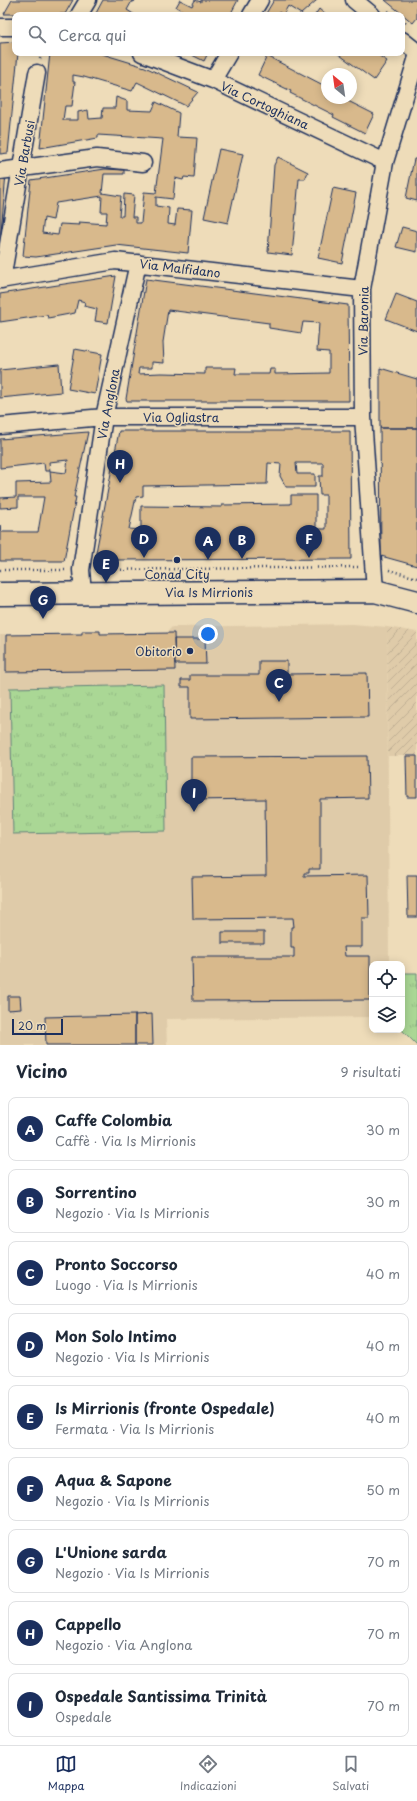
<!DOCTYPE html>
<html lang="it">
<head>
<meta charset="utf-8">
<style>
	body { margin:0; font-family:"Playpen Sans",sans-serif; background:#f2f2f3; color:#1f2937 }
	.controls { position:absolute; right:12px; bottom:12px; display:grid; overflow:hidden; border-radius:8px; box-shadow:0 2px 10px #0003 }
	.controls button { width:36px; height:36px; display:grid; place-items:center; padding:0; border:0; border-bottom:1px solid #e0e1e3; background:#fff; color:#1f2937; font:20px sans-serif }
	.compass { position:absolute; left:321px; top:68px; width:36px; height:36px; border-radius:50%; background:#fff; box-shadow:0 2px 10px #0003; rotate:331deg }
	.scale { position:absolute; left:12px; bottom:10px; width:51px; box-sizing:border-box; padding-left:4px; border:2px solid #1b2f5e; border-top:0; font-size:11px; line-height:14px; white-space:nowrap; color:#1b2f5e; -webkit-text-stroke:3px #eedcb9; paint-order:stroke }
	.you { position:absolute; left:208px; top:634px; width:14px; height:14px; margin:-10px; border:3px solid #fff; border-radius:50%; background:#1a73e8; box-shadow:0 0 0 6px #1a73e833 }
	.badge { display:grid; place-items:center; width:26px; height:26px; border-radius:50%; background:#1b2f5e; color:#fff; font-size:13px; font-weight:700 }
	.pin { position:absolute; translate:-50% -33px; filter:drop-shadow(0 1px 2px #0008) }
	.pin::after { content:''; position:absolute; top:21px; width:14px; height:12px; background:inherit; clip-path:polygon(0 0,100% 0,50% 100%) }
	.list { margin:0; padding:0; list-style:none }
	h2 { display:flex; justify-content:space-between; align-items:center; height:52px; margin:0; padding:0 16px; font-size:17px }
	h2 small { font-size:13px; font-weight:400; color:#747a83 }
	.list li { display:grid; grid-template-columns:26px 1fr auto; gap:12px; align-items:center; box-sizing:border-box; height:64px; margin:0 8px 8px; padding:0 8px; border:1px solid #e0e1e3; border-radius:8px }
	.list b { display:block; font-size:15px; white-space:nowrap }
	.list p { margin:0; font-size:13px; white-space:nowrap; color:#747a83 }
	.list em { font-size:13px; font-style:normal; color:#747a83 }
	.icon { flex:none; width:22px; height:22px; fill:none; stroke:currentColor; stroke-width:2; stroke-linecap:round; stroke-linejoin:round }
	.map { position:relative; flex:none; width:417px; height:1045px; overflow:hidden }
	.search { position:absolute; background:#fff; box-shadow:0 2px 10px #0003; left:12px; right:12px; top:12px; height:44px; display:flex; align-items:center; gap:10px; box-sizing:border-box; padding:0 14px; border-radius:8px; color:#747a83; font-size:15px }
	.sheet { height:700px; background:#fff }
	nav { display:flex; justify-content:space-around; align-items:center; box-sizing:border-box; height:56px; border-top:1px solid #e0e1e3; background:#fff; font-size:11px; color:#747a83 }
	nav a { display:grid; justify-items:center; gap:2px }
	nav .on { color:#1b2f5e }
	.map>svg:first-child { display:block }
	.built { fill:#dfcba9 }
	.industrial { fill:url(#industrial-furrows) }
	.grass { fill:url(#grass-tufts); stroke:#62837a }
	.building { fill:#d8b98c; stroke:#1b2f5e; fill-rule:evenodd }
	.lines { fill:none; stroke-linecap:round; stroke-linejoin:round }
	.street-casing { stroke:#1b2f5e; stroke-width:19 }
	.secondary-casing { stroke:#1b2f5e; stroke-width:25 }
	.path { stroke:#1b2f5e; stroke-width:2.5; stroke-dasharray:1 3; stroke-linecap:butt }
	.street { stroke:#eedcb9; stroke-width:16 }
	.secondary { stroke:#eedcb9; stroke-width:22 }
	.poi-dot { fill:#1b2f5e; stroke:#eedcb9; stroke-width:1.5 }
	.labels { text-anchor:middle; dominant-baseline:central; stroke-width:3; stroke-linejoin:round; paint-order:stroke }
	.street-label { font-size:12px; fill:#1b2f5e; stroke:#eedcb9 }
	.poi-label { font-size:12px; fill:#1b2f5e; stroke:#eedcb9 }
</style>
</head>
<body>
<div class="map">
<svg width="417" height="1045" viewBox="0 0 417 1045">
	<defs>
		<pattern id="industrial-furrows" width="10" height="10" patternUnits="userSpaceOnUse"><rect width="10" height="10" fill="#dfcba9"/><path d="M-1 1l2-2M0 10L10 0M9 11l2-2" fill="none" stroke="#bfaf94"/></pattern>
		<pattern id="grass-tufts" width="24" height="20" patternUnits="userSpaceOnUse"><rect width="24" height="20" fill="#aad795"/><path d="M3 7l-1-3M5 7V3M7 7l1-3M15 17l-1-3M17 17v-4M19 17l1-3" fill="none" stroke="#92b983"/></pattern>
	</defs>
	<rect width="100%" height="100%" fill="#eedcb9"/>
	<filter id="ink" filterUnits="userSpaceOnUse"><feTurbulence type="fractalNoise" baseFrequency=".025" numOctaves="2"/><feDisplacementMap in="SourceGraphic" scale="8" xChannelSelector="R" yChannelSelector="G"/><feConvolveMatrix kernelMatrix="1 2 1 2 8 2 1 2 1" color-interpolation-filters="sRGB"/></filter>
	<g filter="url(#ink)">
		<path class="built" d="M353 624 387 627 389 964H372V1017L166 1019 167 1045H0V635L82 634V631H100V634L166 633 172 627Z"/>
		<path class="industrial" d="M387 627 417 632V756H388Z"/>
		<path class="grass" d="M164 685 166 831 13 834 10 688Z
			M402 973H417V1045L402 1030Z"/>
		<path class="building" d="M12 0H73L65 14H4Z
			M103 0H135L134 2 132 1 127 10 135 15H95Z
			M180 0 192 6 195 0 201 2V0H238L230 15H191L176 7Z
			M274 0H317L301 14 288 6 283 15 279 12 277 15H265Z
			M385 0H417V18L413 23Z
			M319 9 326 15H315Z
			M15 42V53H18L8 153 0 154V43Z
			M50 53H99L145 67 198 92 186 106 137 82 132 91 84 77 73 75V82H75L72 106H65L63 120H78V112L88 110 89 119 102 118 103 108H115L116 97 127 101V110L152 111 156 102 179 113 177 137 197 138 194 178 184 177 183 180 175 178 173 199 156 197V206L169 208 168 224 175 225 177 209 192 210 188 253 116 245 36 257 23 256 31 180 105 169 124 170V174H104L102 193 121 196 119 216H123L124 194 134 195 132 217H136V223H141L144 192 156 193 163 139 98 135V138L40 148ZM102 196 101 212H107L106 224 79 222 80 225 60 224 58 235 42 233 44 218 53 220 56 203Z
			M188 53H208L204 61Z
			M337 53H375L387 61 374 80Z
			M267 56 327 87V98H342L374 114 365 133 333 117 334 115 290 93 291 91 258 75Z
			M219 149 243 154 228 223 204 218Z
			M278 157 308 172 305 179H299L292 255 268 252 274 165Z
			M414 159H417V201L406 198Z
			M6 174 0 244V175Z
			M333 188 356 193 342 263 318 258Z
			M402 227 417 231V252L396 247Z
			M116 276 108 323 95 321 97 309 84 306 85 302 78 300 75 313 48 318 47 315 0 322V294Z
			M146 279 348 305 349 401H127L126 399ZM168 310 269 323V328L301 333 303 322 319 323 317 351 329 352V373L275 374V369H270L269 374H235L236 368H205V374L161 373 138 374 139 368H152V362L164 363 163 342Z
			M396 294 417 302V331L386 319Z
			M75 349 102 354 95 394 68 389Z
			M59 364 61 392 0 398V370Z
			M380 368 417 379V428H380Z
			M380 428H417V566L381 556Z
			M119 431H350L351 559 109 560 95 558ZM268 463 281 464 280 476 286 487H315V474H297L296 463H323V476H319L320 495H326V529H316V495H291V504L222 505V507L141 506V530L129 529 136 497 143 496V486L267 484Z
			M88 432 74 497H76L64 561H0V525L1 532H38L44 497H18V507L0 508V498L16 497V483L51 482 50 471 66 473 68 460 49 462 50 471H45L44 463 0 468V439Z
			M82 631H100V634L174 633 175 670 6 672V635L82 634Z
			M174 639H205L206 664H175Z
			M259 661H287V674L367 673 368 717 190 719V687H181V680H190V675H259Z
			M367 756 368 798 320 799V869H309V873H304V876L368 875 369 918H362V947H344L345 956H370V1000L193 1001 192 957H294V948H291V927H294L293 918 193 919 192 877 266 876 265 799 191 800V757Z
			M406 756H417V797H407Z
			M407 875H417V917H408Z
			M222 932H264V943H222Z
			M8 996H20L21 1009 8 1010Z
			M152 1014 153 1045H135V1015Z
			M135 1015V1045H46L45 1017Z"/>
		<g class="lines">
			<defs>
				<path id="street" d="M354 0 372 15
					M79 15 88 0
					M251 15 260 0
					M0 27H15
					M402 40 417 52
					M142 53 213 80 385 162
					M213 80 229 53
					M0 171 97 158 143 163
					M0 280 115 261 362 289
					M2 280 37 73
					M0 426 104 417H363
					M375 591 363 417 362 289 385 162 417 57
					M83 593 81 570 104 417 138 263"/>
				<path id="secondary" d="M0 594 375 591 417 602"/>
			</defs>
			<use href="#street" class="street-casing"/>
			<use href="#secondary" class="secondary-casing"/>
			<path class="path" d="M388 11 394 15
				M402 20 407 24
				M40 59 41 53
				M0 570H66
				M97 570 358 567
				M389 570 417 578"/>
			<use href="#street" class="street"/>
			<use href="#secondary" class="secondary"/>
		</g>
	</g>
	<g class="poi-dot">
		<circle cx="177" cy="560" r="4"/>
		<circle cx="190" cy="651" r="4"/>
	</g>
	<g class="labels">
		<g class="street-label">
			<text transform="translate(265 105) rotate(25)">Via Cortoghiana</text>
			<text transform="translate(24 153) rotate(-80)">Via Barbusi</text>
			<text transform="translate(180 268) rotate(7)">Via Malfidano</text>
			<text transform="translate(363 321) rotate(-89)">Via Baronia</text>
			<text transform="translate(108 404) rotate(-79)">Via Anglona</text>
			<text x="181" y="417">Via Ogliastra</text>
			<text x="209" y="592">Via Is Mirrionis</text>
		</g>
		<g class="poi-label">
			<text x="177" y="574">Conad City</text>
			<text x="182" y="651" text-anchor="end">Obitorio</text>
		</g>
	</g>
</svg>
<div class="controls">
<button><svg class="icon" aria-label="locate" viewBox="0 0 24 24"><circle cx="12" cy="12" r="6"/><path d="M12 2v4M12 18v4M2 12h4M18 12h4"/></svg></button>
<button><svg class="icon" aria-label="layers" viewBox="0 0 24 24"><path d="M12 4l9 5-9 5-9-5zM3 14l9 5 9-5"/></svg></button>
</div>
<svg class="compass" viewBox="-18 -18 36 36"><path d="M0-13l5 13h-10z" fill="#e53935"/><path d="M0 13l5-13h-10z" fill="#747a83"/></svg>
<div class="scale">20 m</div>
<div class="you"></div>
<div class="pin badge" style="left:208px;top:560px">A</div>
<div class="pin badge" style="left:242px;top:559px">B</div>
<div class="pin badge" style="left:279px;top:702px">C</div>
<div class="pin badge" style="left:144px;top:558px">D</div>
<div class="pin badge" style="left:106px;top:583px">E</div>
<div class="pin badge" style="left:309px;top:558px">F</div>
<div class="pin badge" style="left:43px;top:619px">G</div>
<div class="pin badge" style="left:120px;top:483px">H</div>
<div class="pin badge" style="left:194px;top:812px">I</div>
<div class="search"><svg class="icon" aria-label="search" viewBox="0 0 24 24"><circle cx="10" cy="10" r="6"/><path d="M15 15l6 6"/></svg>Cerca qui</div>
</div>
<section class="sheet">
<h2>Vicino<small>9 risultati</small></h2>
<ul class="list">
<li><span class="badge">A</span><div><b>Caffe Colombia</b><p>Caffè · Via Is Mirrionis</p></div><em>30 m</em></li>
<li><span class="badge">B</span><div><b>Sorrentino</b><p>Negozio · Via Is Mirrionis</p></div><em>30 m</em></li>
<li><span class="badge">C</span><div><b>Pronto Soccorso</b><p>Luogo · Via Is Mirrionis</p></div><em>40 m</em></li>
<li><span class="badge">D</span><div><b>Mon Solo Intimo</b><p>Negozio · Via Is Mirrionis</p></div><em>40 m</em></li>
<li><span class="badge">E</span><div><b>Is Mirrionis (fronte Ospedale)</b><p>Fermata · Via Is Mirrionis</p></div><em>40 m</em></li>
<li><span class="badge">F</span><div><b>Aqua &amp; Sapone</b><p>Negozio · Via Is Mirrionis</p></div><em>50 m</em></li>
<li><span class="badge">G</span><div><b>L'Unione sarda</b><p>Negozio · Via Is Mirrionis</p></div><em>70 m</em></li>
<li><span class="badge">H</span><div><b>Cappello</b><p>Negozio · Via Anglona</p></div><em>70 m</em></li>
<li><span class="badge">I</span><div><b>Ospedale Santissima Trinità</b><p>Ospedale</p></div><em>70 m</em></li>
</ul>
</section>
<nav>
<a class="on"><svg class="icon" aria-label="map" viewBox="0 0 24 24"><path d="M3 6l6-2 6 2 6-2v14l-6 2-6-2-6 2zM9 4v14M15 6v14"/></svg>Mappa</a>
<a><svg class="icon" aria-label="directions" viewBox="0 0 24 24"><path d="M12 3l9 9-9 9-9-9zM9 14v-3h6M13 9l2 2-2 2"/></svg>Indicazioni</a>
<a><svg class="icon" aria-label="saved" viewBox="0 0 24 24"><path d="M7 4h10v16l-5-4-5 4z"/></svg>Salvati</a>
</nav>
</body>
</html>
